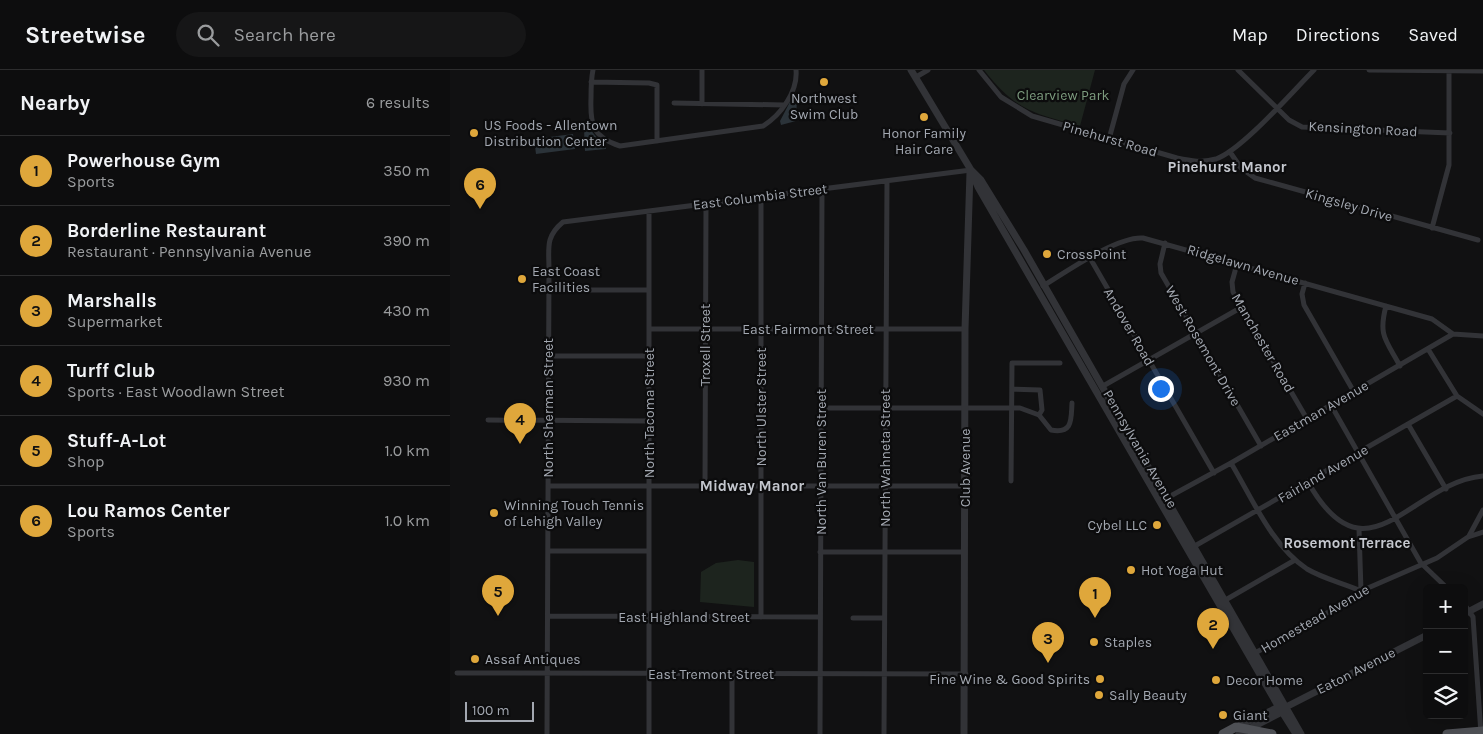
<!DOCTYPE html>
<html lang="en">
<head>
<meta charset="utf-8">
<style>
	body { margin:0; font-family:Karla,sans-serif; background:#161617; color:#f1f3f6 }
	.controls { position:absolute; right:15px; bottom:15px; display:grid; overflow:hidden; border-radius:8px; box-shadow:0 5px 20px #0002 }
	.controls button { width:45px; height:45px; display:grid; place-items:center; padding:0; border:0; border-bottom:1px solid #2d2d2e; background:#0d0d0e; color:#f1f3f6; font:25px sans-serif }
	.scale { position:absolute; left:15px; bottom:12px; width:69px; box-sizing:border-box; padding-left:5px; border:2px solid #a3a8b1; border-top:0; font-size:14px; line-height:18px; white-space:nowrap; color:#a3a8b1; -webkit-text-stroke:4px #0c0c0d; paint-order:stroke }
	.you { position:absolute; left:710px; top:318px; width:18px; height:18px; margin:-12px; border:4px solid #fff; border-radius:50%; background:#1a73e8; box-shadow:0 0 0 8px #1a73e833 }
	.badge { display:grid; place-items:center; width:32px; height:32px; border-radius:50%; background:#dfa73b; color:#111; font-size:16px; font-weight:700 }
	.pin { position:absolute; translate:-50% -41px; filter:drop-shadow(0 1px 2px #0008) }
	.pin::after { content:''; position:absolute; top:26px; width:18px; height:15px; background:inherit; clip-path:polygon(0 0,100% 0,50% 100%) }
	.list { margin:0; padding:0; list-style:none }
	h2 { display:flex; justify-content:space-between; align-items:center; height:65px; margin:0; padding:0 20px; font-size:21px }
	h2 small { font-size:16px; font-weight:400; color:#9a9c9e }
	.list li { display:grid; grid-template-columns:32px 1fr auto; gap:15px; align-items:center; box-sizing:border-box; height:70px; padding:0 20px; border-top:1px solid #2d2d2e }
	.list b { display:block; font-size:19px; white-space:nowrap }
	.list p { margin:0; font-size:16px; white-space:nowrap; color:#9a9c9e }
	.list em { font-size:16px; font-style:normal; color:#9a9c9e }
	.icon { flex:none; width:28px; height:28px; fill:none; stroke:currentColor; stroke-width:2; stroke-linecap:round; stroke-linejoin:round }
	.map { position:relative; flex:none; width:1033px; height:664px; overflow:hidden }
	header { display:flex; align-items:center; gap:30px; box-sizing:border-box; height:70px; padding:0 25px; background:#0d0d0e; border-bottom:1px solid #2d2d2e }
	header strong { font-size:24px }
	nav { display:flex; gap:28px; margin-inline-start:auto; font-size:18px }
	.search { width:350px; height:45px; background:#161617; display:flex; align-items:center; gap:12px; box-sizing:border-box; padding:0 18px; border-radius:28px; color:#9a9c9e; font-size:19px }
	main { display:flex }
	aside { flex:1; background:#0d0d0e }
	.map>svg:first-child { display:block }
	.green { fill:#1d241e }
	.water { fill:#2b3339 }
	.lines { fill:none; stroke-linecap:round; stroke-linejoin:round }
	.minor { stroke:#323337; stroke-width:5 }
	.tertiary { stroke:#323337; stroke-width:7 }
	.primary { stroke:#4e5055; stroke-width:9 }
	.poi-dot { fill:#dfa73b; stroke:#0c0c0d; stroke-width:2 }
	.labels { text-anchor:middle; dominant-baseline:central; stroke-width:4.5; stroke-linejoin:round; paint-order:stroke }
	.park-label { font-size:14px; fill:#7c9b7e; stroke:#0c0c0d }
	.poi-label { font-size:14px; fill:#a3a8b1; stroke:#0c0c0d; text-anchor:start }
	.street-label { font-size:14px; fill:#a3a8b1; stroke:#0c0c0d }
	.neighbourhood-label { font-size:15px; font-weight:bold; fill:#c4c7ce; stroke:#0c0c0d }
</style>
</head>
<body>
<header>
<strong>Streetwise</strong>
<div class="search"><svg class="icon" aria-label="search" viewBox="0 0 24 24"><circle cx="10" cy="10" r="6"/><path d="M15 15l6 6"/></svg>Search here</div>
<nav><a>Map</a><a>Directions</a><a>Saved</a></nav>
</header>
<main>
<aside>
<h2>Nearby<small>6 results</small></h2>
<ul class="list">
<li><span class="badge">1</span><div><b>Powerhouse Gym</b><p>Sports</p></div><em>350 m</em></li>
<li><span class="badge">2</span><div><b>Borderline Restaurant</b><p>Restaurant · Pennsylvania Avenue</p></div><em>390 m</em></li>
<li><span class="badge">3</span><div><b>Marshalls</b><p>Supermarket</p></div><em>430 m</em></li>
<li><span class="badge">4</span><div><b>Turff Club</b><p>Sports · East Woodlawn Street</p></div><em>930 m</em></li>
<li><span class="badge">5</span><div><b>Stuff-A-Lot</b><p>Shop</p></div><em>1.0 km</em></li>
<li><span class="badge">6</span><div><b>Lou Ramos Center</b><p>Sports</p></div><em>1.0 km</em></li>
</ul>
</aside>
<div class="map">
<svg width="1033" height="664" viewBox="0 0 1033 664">
	<rect width="100%" height="100%" fill="#111112"/>
	<path class="green" d="M534 0H645L630 56C583 43 565 40 534 0Z
		M288 490 304 492V537L250 532 251 502 266 493Z"/>
	<path class="water" d="M342 28H347L346 51 331 55 330 51Z
		M139 58 148 69 156 75V79L135 81 134 59Z
		M123 64 125 79 86 84 84 69Z"/>
	<g class="lines">
		<path class="minor" d="M143 0C141 9 141 18 141 28 140 54 142 67 170 76L313 56C331 45 348 21 346 0
			M529 0 551 27 582 46 727 88C741 91 753 93 766 89 792 80 842 22 864 0
			M788 0 839 50 852 57 1000 63
			M919 0 1033 1
			M466 7 478 0
			M141 12 199 13 207 15V71
			M224 33 334 35
			M252 34V0
			M659 69 674 14 683 0
			M780 82 791 98 805 108 1028 170
			M982 158 999 95V1
			M715 173 710 194 711 203 811 376
			M640 188 764 403
			M787 194 782 212 783 222 857 349
			M855 213 852 224 854 235 904 322
			M593 216C616 202 667 166 693 168L982 249 1003 264
			M98 220H199
			M936 236C928 266 936 270 950 296
			M200 259H515
			M978 279 1007 326 1033 344
			M98 286H199
			M653 316 792 237
			M562 319 590 320 592 340 589 345
			M881 335 972 495
			M371 338H570L589 345 601 360C623 364 621 350 622 333
			M38 350 199 351
			M958 354 996 419
			M781 393C802 428 822 476 857 499 874 509 893 513 911 521L909 459
			M561 411 562 293H610
			M858 412C917 517 961 412 1033 406
			M98 416H515
			M255 416 256 134
			M715 429 781 393 1003 264 1033 266
			M1019 466 1033 440
			M743 477 1007 326
			M98 481H199
			M370 482H515
			M973 495 997 518
			M772 532 845 490
			M1014 534 1023 547 1031 664
			M98 546 370 547
			M311 547V127
			M403 548H434
			M805 583 895 533 911 521 987 488 1018 467 1033 462
			M7 603 516 604
			M282 604V664
			M97 664 99 200C99 178 95 167 113 152L521 100
			M199 664V141
			M370 664 372 119
			M434 664 437 111"/>
		<path class="tertiary" d="M461 0 521 100 528 117 827 634 846 664
			M521 100 531 110 574 180 851 664
			M1014 544 1033 534
			M786 657 829 637H833
			M514 664 515 259 520 102
			M789 664 832 642 836 637 977 565"/>
		<path class="primary" d="M773 664 786 657 822 664
			M997 664 1033 661"/>
	</g>
	<g class="poi-dot">
		<circle cx="374" cy="12" r="5"/>
		<circle cx="474" cy="47" r="5"/>
		<circle cx="24" cy="63" r="5"/>
		<circle cx="597" cy="184" r="5"/>
		<circle cx="72" cy="209" r="5"/>
		<circle cx="44" cy="443" r="5"/>
		<circle cx="707" cy="455" r="5"/>
		<circle cx="681" cy="500" r="5"/>
		<circle cx="644" cy="572" r="5"/>
		<circle cx="25" cy="589" r="5"/>
		<circle cx="650" cy="609" r="5"/>
		<circle cx="766" cy="610" r="5"/>
		<circle cx="649" cy="625" r="5"/>
		<circle cx="773" cy="645" r="5"/>
	</g>
	<g class="labels">
		<g class="park-label">
			<text x="613" y="25">Clearview Park</text>
		</g>
		<g class="poi-label">
			<text x="374" y="28" text-anchor="middle">Northwest<tspan x="374" dy="16">Swim Club</tspan></text>
			<text x="34" y="55">US Foods - Allentown<tspan x="34" dy="16">Distribution Center</tspan></text>
			<text x="474" y="63" text-anchor="middle">Honor Family<tspan x="474" dy="16">Hair Care</tspan></text>
			<text x="607" y="184">CrossPoint</text>
			<text x="82" y="201">East Coast<tspan x="82" dy="16">Facilities</tspan></text>
			<text x="54" y="435">Winning Touch Tennis<tspan x="54" dy="16">of Lehigh Valley</tspan></text>
			<text x="697" y="455" text-anchor="end">Cybel LLC</text>
			<text x="691" y="500">Hot Yoga Hut</text>
			<text x="654" y="572">Staples</text>
			<text x="35" y="589">Assaf Antiques</text>
			<text x="640" y="609" text-anchor="end">Fine Wine &amp; Good Spirits</text>
			<text x="776" y="610">Decor Home</text>
			<text x="659" y="625">Sally Beauty</text>
			<text x="783" y="645">Giant</text>
		</g>
		<g class="street-label">
			<text transform="translate(913 59) rotate(3)">Kensington Road</text>
			<text transform="translate(660 69) rotate(16)">Pinehurst Road</text>
			<text transform="translate(310 127) rotate(-7)">East Columbia Street</text>
			<text transform="translate(899 135) rotate(16)">Kingsley Drive</text>
			<text transform="translate(793 195) rotate(16)">Ridgelawn Avenue</text>
			<text transform="translate(679 257) rotate(60)">Andover Road</text>
			<text x="358" y="259">East Fairmont Street</text>
			<text transform="translate(813 273) rotate(60)">Manchester Road</text>
			<text transform="translate(255 275) rotate(-90)">Troxell Street</text>
			<text transform="translate(753 276) rotate(60)">West Rosemont Drive</text>
			<text transform="translate(311 337) rotate(-90)">North Ulster Street</text>
			<text transform="translate(98 338) rotate(-90)">North Sherman Street</text>
			<text transform="translate(871 341) rotate(-30)">Eastman Avenue</text>
			<text transform="translate(199 343) rotate(-90)">North Tacoma Street</text>
			<text transform="translate(690 379) rotate(60)">Pennsylvania Avenue</text>
			<text transform="translate(435 388) rotate(-90)">North Wahneta Street</text>
			<text transform="translate(371 392) rotate(-90)">North Van Buren Street</text>
			<text transform="translate(515 398) rotate(-90)">Club Avenue</text>
			<text transform="translate(873 404) rotate(-30)">Fairland Avenue</text>
			<text x="234" y="547">East Highland Street</text>
			<text transform="translate(865 549) rotate(-30)">Homestead Avenue</text>
			<text transform="translate(906 601) rotate(-27)">Eaton Avenue</text>
			<text x="261" y="604">East Tremont Street</text>
		</g>
		<g class="neighbourhood-label">
			<text x="777" y="97">Pinehurst Manor</text>
			<text x="302" y="416">Midway Manor</text>
			<text x="897" y="473">Rosemont Terrace</text>
		</g>
	</g>
</svg>
<div class="controls">
<button>+</button>
<button>−</button>
<button><svg class="icon" aria-label="layers" viewBox="0 0 24 24"><path d="M12 4l9 5-9 5-9-5zM3 14l9 5 9-5"/></svg></button>
</div>
<div class="scale">100 m</div>
<div class="you"></div>
<div class="pin badge" style="left:645px;top:548px">1</div>
<div class="pin badge" style="left:763px;top:579px">2</div>
<div class="pin badge" style="left:598px;top:593px">3</div>
<div class="pin badge" style="left:70px;top:374px">4</div>
<div class="pin badge" style="left:48px;top:546px">5</div>
<div class="pin badge" style="left:30px;top:139px">6</div>
</div>
</main>
</body>
</html>
